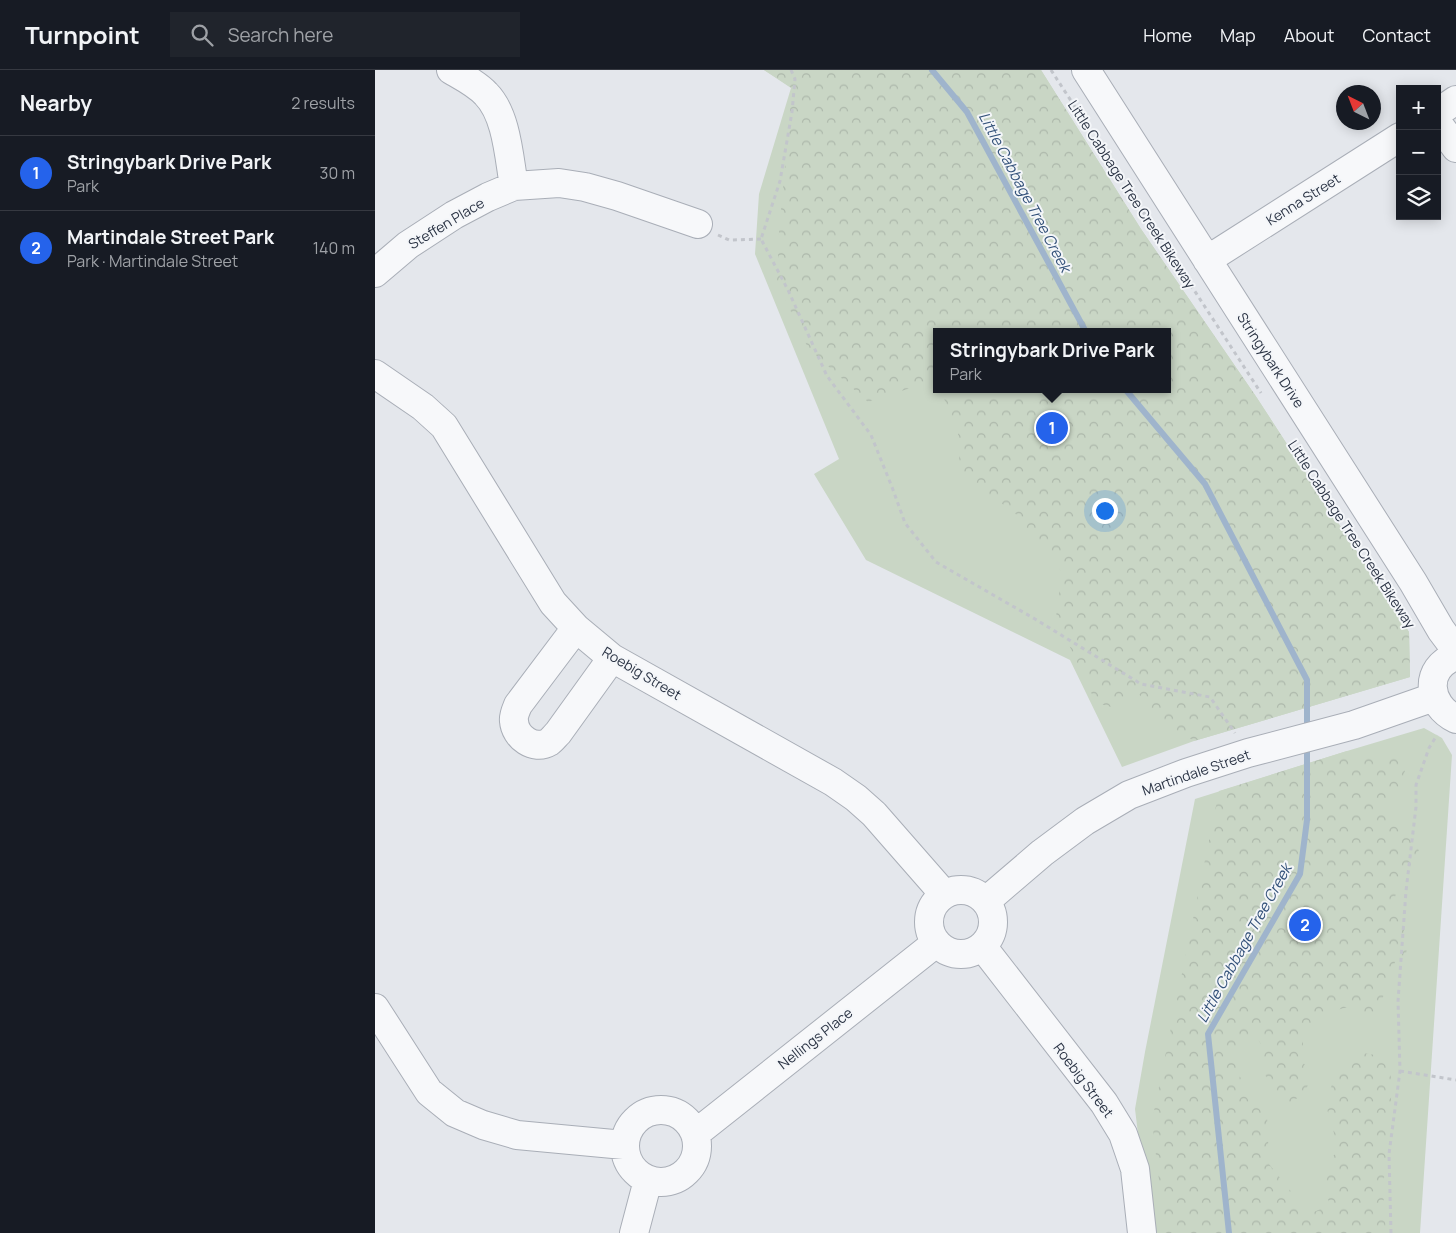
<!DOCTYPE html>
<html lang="en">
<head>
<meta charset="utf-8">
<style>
	body { margin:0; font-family:Manrope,sans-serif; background:#20242c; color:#f1f3f6 }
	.controls { position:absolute; right:15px; top:15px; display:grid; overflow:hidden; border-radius:0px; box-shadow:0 2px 12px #0003 }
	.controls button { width:45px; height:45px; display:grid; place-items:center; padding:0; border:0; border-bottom:1px solid #363941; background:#171b24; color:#f1f3f6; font:25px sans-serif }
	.compass { position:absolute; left:961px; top:15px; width:45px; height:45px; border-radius:50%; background:#171b24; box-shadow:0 2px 12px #0003; rotate:318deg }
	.you { position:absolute; left:729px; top:440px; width:18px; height:18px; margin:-12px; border:4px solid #fff; border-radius:50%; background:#1a73e8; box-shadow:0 0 0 8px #1a73e833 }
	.badge { display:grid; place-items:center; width:32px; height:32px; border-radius:50%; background:#2563eb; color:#fff; font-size:16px; font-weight:700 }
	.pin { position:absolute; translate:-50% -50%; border:2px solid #fff; box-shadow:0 1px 5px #0006 }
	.popup { position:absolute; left:558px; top:258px; width:238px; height:65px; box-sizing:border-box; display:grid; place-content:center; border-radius:0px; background:#171b24; filter:drop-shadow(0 1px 4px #0005); font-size:16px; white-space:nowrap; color:#9ea1a6 }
	.popup b { font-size:19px; color:#f1f3f6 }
	.popup::after { content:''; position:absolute; left:50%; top:100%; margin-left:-10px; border:10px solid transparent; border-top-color:#171b24 }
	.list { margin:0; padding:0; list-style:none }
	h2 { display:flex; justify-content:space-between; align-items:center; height:65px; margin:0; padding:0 20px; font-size:21px }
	h2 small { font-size:16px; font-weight:400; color:#9ea1a6 }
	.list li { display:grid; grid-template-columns:32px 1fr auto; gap:15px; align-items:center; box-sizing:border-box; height:75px; padding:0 20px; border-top:1px solid #363941 }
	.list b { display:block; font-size:19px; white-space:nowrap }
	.list p { margin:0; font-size:16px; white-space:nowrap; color:#9ea1a6 }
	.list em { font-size:16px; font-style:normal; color:#9ea1a6 }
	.icon { flex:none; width:28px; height:28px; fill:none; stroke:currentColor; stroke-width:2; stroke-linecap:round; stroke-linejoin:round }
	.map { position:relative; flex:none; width:1081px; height:1163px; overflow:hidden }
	header { display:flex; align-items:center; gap:30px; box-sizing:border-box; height:70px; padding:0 25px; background:#171b24; border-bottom:1px solid #363941 }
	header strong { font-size:24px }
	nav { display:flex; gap:28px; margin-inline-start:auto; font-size:18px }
	.search { width:350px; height:45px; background:#20242c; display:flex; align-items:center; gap:12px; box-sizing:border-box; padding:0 18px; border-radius:0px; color:#9ea1a6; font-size:19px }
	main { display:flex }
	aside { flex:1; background:#171b24 }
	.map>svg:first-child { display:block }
	.green { fill:#c9d6c5; fill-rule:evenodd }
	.forest { fill:url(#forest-crowns) }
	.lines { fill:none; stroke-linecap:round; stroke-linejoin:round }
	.stream { stroke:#9fb4cc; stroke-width:6 }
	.minor-casing { stroke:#a9aeb7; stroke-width:30 }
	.path { stroke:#c2c5cb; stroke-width:3; stroke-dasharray:4 4; stroke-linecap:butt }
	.minor { stroke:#f7f8fa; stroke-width:28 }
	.labels { text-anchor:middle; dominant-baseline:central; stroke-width:4; stroke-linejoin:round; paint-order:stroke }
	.street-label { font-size:14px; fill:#2b3445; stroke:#f4f6f9 }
	.water-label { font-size:15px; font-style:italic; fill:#34527a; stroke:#f4f6f9 }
</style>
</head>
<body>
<header>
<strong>Turnpoint</strong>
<div class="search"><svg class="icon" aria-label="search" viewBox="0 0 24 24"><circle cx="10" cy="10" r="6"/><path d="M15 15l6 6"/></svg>Search here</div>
<nav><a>Home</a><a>Map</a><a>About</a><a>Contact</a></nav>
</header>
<main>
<aside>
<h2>Nearby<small>2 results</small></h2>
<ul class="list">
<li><span class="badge">1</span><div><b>Stringybark Drive Park</b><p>Park</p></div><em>30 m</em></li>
<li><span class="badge">2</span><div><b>Martindale Street Park</b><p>Park · Martindale Street</p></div><em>140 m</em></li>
</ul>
</aside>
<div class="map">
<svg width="1081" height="1163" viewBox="0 0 1081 1163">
	<defs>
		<pattern id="forest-crowns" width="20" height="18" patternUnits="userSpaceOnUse" patternTransform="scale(1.25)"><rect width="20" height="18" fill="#c9d6c5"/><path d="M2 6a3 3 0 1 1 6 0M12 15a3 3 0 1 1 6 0" fill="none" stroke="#adb8ab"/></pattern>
	</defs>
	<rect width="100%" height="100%" fill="#e4e7ec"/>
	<path class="green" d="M389 0H666L766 159 882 328 1034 562 1035 607 819 671 747 697 695 590 491 490 439 404 464 389 380 184 384 124 416 18ZM562 262H792V319H562Z
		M1049 658 1067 668 1077 685 1045 1163H775L760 1039 770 982 820 729 972 681Z"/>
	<path class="forest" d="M389 0H666L766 159 882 328 1034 562 1035 607 819 671 791 654 760 620 740 638 721 633 681 547 687 502 639 442 585 405 583 362 565 319H792V262H562V312L560 310 493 332 433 278 402 212 404 162 417 18Z
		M972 681 985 688 1017 683 1030 701 1023 721 1010 734 1019 750 1036 762 1046 786 1037 803 1024 812 1019 831 1022 844 1033 868 1031 885 1020 892 1008 927 996 950 983 948 977 936 954 942 940 950 928 969V991L936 1009 928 1025 910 1035 896 1020 887 996 890 981 881 966 869 971 862 984 865 1007 892 1044 894 1094 934 1144 955 1135 948 1114 949 1093 964 1081 950 1032 964 997 988 983 1007 986 1015 1001 1017 1017 1008 1120 1011 1163H790L777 1051 844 721Z"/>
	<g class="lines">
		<path class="stream" d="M557 0 592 42 711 262
			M750 319 830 414 932 610V660
			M854 1163 833 964 925 804 932 750V673"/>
		<defs>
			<path id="minor" d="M76 0C88 7 102 14 111 24 132 45 134 88 139 116
				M711 0 1038 512 1066 560 1081 580
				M1062 43 1081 30
				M1062 52 1081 78
				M832 190 1025 67
				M0 203 33 175 79 145 113 127 139 116 184 113 210 117 242 126 323 154
				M0 304 48 337 69 356 178 533 201 558 237 588 458 712 481 728 499 744 569 824
				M201 558 143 635C141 640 138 646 139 651 140 667 159 681 174 672 177 670 180 666 183 663L237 588
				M1081 586C1048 598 1052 635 1081 649
				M554 852a32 32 0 1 1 64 0a32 32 0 1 1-64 0Z
				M611 831 667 783 710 751 754 725 811 703 873 683 979 655 1059 627
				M607 876 729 1033 748 1064 760 1099 767 1163
				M0 938 54 1022 80 1043 108 1055 142 1065 249 1075
				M250 1076a36 36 0 1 1 72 0a36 36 0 1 1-72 0Z
				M320 1064 561 873
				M259 1163 273 1110"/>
		</defs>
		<use href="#minor" class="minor-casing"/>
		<path class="path" d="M416 0 420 9 417 42 405 111 386 169 413 220 452 306 496 365 517 417 530 453 561 492 660 549 766 614 835 627 860 663
			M676 0 886 323
			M343 165 354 170 386 169
			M1025 1001 1081 1010
			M1016 1163 1014 1084 1025 1001 1023 931 1031 821 1041 737V715L1054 678 1062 665"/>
		<use href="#minor" class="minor"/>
	</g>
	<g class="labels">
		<g class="street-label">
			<text transform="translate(757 124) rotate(57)">Little Cabbage Tree Creek Bikeway</text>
			<text transform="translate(928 129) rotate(-32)">Kenna Street</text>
			<text transform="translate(71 153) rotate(-31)">Steffen Place</text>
			<text transform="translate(896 290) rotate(57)">Stringybark Drive</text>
			<text transform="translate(977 464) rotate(57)">Little Cabbage Tree Creek Bikeway</text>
			<text transform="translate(267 603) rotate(31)">Roebig Street</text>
			<text transform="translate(821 702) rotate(-19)">Martindale Street</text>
			<text transform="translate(440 968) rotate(-38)">Nellings Place</text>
			<text transform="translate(709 1010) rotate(53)">Roebig Street</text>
		</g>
		<g class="water-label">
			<text transform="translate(650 122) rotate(62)">Little Cabbage Tree Creek</text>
			<text transform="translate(869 873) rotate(-61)">Little Cabbage Tree Creek</text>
		</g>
	</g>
</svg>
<div class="controls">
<button>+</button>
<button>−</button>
<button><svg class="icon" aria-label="layers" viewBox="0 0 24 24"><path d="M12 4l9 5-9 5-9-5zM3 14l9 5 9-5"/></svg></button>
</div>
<svg class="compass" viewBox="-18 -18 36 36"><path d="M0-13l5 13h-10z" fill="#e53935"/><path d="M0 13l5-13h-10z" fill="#9ea1a6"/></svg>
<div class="you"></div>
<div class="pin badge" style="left:677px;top:358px">1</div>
<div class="popup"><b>Stringybark Drive Park</b>Park</div>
<div class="pin badge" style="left:930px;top:855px">2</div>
</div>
</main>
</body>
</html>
